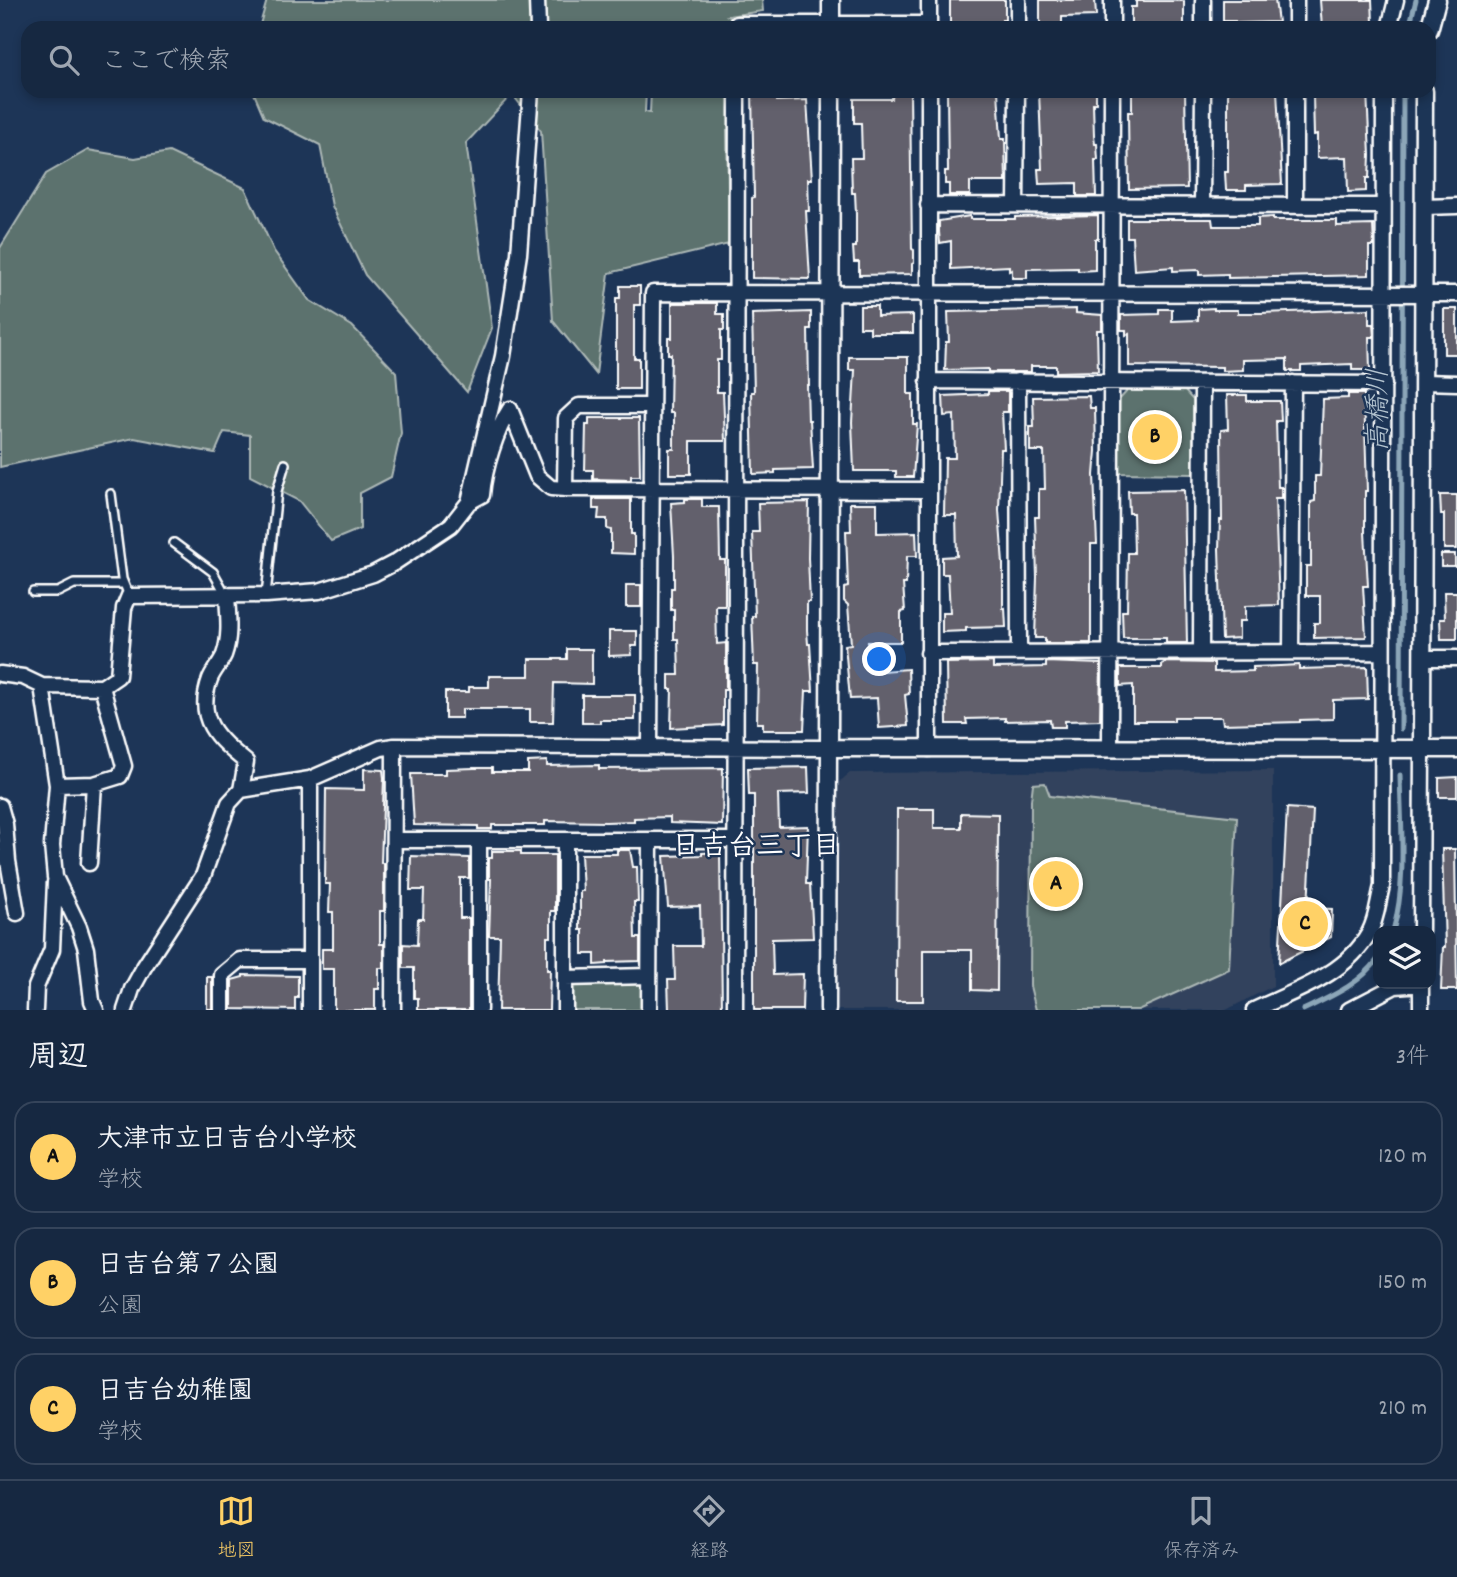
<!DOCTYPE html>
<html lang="ja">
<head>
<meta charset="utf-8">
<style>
	body { margin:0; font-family:Dekko,"Klee One",sans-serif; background:#23344c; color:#f1f3f6 }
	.controls { position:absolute; right:21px; bottom:21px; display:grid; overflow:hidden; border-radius:14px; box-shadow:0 4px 10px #0003 }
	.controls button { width:63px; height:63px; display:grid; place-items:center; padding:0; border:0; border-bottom:2px solid #35445a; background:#162841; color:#f1f3f6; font:35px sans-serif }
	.you { position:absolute; left:880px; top:660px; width:24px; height:24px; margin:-18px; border:5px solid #fff; border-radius:50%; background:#1a73e8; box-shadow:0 0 0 10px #1a73e833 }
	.badge { display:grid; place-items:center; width:46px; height:46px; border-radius:50%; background:#ffd166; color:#111; font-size:23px; font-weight:700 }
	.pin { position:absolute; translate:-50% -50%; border:4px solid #fff; box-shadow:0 2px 7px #0006 }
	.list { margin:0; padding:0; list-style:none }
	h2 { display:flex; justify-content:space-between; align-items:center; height:91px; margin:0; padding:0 28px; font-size:30px }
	h2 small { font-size:23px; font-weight:400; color:#9ea6b1 }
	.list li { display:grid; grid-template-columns:46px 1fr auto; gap:21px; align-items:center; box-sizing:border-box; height:112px; margin:0 14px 14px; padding:0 14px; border:2px solid #35445a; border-radius:21px }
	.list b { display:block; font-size:26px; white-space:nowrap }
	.list p { margin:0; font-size:23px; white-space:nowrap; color:#9ea6b1 }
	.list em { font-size:23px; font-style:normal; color:#9ea6b1 }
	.icon { flex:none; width:38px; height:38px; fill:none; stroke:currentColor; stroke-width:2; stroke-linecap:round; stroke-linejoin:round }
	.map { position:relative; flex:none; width:1457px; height:1010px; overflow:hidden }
	.search { position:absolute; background:#162841; box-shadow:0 4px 10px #0003; left:21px; right:21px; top:21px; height:77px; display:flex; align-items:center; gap:18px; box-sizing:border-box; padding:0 24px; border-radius:21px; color:#9ea6b1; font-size:26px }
	.sheet { height:469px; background:#162841 }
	nav { display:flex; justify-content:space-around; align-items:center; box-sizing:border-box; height:98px; border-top:2px solid #35445a; background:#162841; font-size:19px; color:#9ea6b1 }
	nav a { display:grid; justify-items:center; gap:4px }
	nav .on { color:#ffd166 }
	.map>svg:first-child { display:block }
	.built { fill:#32425d }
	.green { fill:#5b726e; stroke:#adb8b6; stroke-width:2 }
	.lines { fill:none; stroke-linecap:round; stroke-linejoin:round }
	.stream { stroke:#8ca6b8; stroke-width:5 }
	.building { fill:#62616c; stroke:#fff; stroke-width:2 }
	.service-casing { stroke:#fff; stroke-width:12 }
	.minor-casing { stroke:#fff; stroke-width:19 }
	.tertiary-casing { stroke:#fff; stroke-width:21 }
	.service { stroke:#1d3557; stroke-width:7 }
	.minor { stroke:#1d3557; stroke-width:14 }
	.tertiary { stroke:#1d3557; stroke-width:16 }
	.labels { text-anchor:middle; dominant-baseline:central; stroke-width:5; stroke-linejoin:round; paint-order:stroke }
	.water-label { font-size:28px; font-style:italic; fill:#b3c3cf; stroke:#1d3557 }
	.neighbourhood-label { font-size:28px; font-weight:bold; fill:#fff; stroke:#1d3557 }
</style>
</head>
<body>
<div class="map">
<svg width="1457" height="1010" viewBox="0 0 1457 1010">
	<rect width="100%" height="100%" fill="#1d3557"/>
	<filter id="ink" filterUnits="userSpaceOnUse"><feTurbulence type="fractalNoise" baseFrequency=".0143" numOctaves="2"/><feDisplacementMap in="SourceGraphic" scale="14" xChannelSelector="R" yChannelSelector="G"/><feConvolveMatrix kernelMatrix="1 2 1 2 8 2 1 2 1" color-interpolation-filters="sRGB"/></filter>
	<g filter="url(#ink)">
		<path class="built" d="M1273 770V986L1226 1010H838L839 782 850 773Z"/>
		<path class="green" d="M267 0H762L763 11 728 16 730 17V28H259Z
			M253 91H646L645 112 650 113 651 91H729V130H727L729 244 609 273 596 374 553 321 541 131 512 94 466 143 492 328 467 392 365 275 332 206 320 145 264 117Z
			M88 150 135 158 169 152 245 188 274 251 309 300 352 326 396 372 401 433 391 477 360 493V529L331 541 299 501 250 476V435L224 432 215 453 134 438 0 467V248L46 174Z
			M1128 390H1184L1193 400V474L1117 473 1118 401Z
			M1045 783 1050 796 1237 817 1229 969 1138 1010H1036L1030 986 1031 800 1033 784Z
			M572 981 643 982V1010H572Z"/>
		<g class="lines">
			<path class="stream" d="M1409 28 1416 0
				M1401 729 1403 91
				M1393 931C1407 882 1401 826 1400 775
				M1303 1010C1332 996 1359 985 1378 959"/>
		</g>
		<path class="building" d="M950 0H1005V20H1002V28H950Z
			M1040 0H1095L1096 16 1062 17V28H1040Z
			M1223 0H1275L1278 22 1235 23V21H1223Z
			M1320 0H1372L1373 22H1367V28H1322Z
			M1136 1H1184V28H1131V7H1136Z
			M752 91H776L777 101 807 100 812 179H808L809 211H806L810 279 752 278V198L754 197Z
			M893 91H910L912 249 914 250V263L912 264V274L859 275V262H854L853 247H856V214L855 193H852L851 158H862L861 123H854V99H892Z
			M947 91H998L1001 139H1005L1006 182H970V195H949V184H945V171H948Z
			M1039 91H1096V103H1093L1094 136 1095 144H1097L1098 160H1095L1096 196H1077V183L1039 184 1038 169H1042Z
			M1132 91H1185L1187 188 1129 189 1128 112H1132Z
			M1228 91H1277L1282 184 1246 185V190H1226L1225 172H1228Z
			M1318 91H1367L1370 155 1369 178H1366V191L1348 192 1347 157 1317 158V134L1314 135 1313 96H1318Z
			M1098 215V239H1095V270L1078 271V268L1027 269V278H1012V270L1009 271V266L951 269V241L940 243 939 232V221L970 216V219H1015V217Z
			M1273 217V220H1337V226L1373 225 1374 246H1369V275L1228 278V274L1199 275V270L1173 271V267L1134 270 1132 237H1127V219H1212L1213 226H1258V218Z
			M620 286H640V305H634V358H639V389H616V298H620Z
			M672 303H717V314H724V330H721V360H717V392H723L725 441H691V474H669V449H674V413H670L671 354H668V338H672Z
			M860 306H877V316L913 315V333H870V327H860Z
			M1214 308V310H1238V313H1261L1369 309V324H1373L1374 337H1369L1370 370H1352V364L1301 366V371H1287V359L1243 360V370L1222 371V367L1129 366V334L1126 335V330H1121V315L1159 314V309H1172V321L1198 320V309Z
			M1076 309V313L1102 315V330H1097L1098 371 1056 372V366H1031V372H988V369L945 370 946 342H949L948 312Z
			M1444 309H1457V354H1444Z
			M811 312V329H808L809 385H807L808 420H810L813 469 775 470V473L753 474 751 392H754L752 314Z
			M849 357H908V394H913V424H917L913 477H896V471H854L852 422 855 370H849Z
			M988 391H1008V412H1002L1004 449H1001L999 510 1003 564V609L1005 608 1006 627 966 628V631L942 632V613H950L948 574H942V557L957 556 956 515H944L945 458H955L954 415 944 416 943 396 988 394Z
			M1348 394H1364L1367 491H1365V532L1368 586H1363L1366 637 1314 638V623H1320V596H1306V566H1311V502L1315 501V476H1320L1323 399 1348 398Z
			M1227 395H1247V401H1280L1281 421H1276L1278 487H1281V499H1275L1279 605 1245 606V621H1239V638L1222 639 1219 549 1220 520H1222L1221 430 1228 429Z
			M1089 396 1090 408H1095L1096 451 1094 475 1097 544H1091V643H1045V638H1035L1037 577 1035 517H1039V489H1045L1044 451H1030V427H1034L1033 397Z
			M589 418H639L640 476H631V480L593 479V470H585L586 425H589Z
			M1184 490 1187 643H1166V638H1123L1122 611H1127L1128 553H1134L1133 513H1129L1128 491Z
			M1440 495H1457V549H1444V514H1441Z
			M593 499H631V534H634V554L611 553V530L607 529V519H598L599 509H593Z
			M685 499H702V507H719L720 560H725V606H716L717 644 726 643V690H723V725L671 728 672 689H669V675H679L678 639H674V610H671V588H674V556L671 503 685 502Z
			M809 502 808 558 810 602H807V630L808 644H810L813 691H806L804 730H763V723H757L758 665H754L752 616H755L752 532H759L758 503Z
			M850 503H877V533L916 532 917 556H907L906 584H903L905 611 901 612V642H868L869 672 908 669 909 694 905 695 908 726 879 728 877 698 850 699 845 645 851 644 848 605 844 601V588L848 587 846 531H851Z
			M1441 554H1455V566H1441Z
			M626 585H641V607H626Z
			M1444 592H1457V639H1441L1440 619H1445Z
			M609 631H637V646H631L632 655 609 656Z
			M567 649H592V684L554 683 553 722H530V709H462V718H445V692H469V687H489V676H529V659H567Z
			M993 662V668L1046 667V662L1101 664 1100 720 1065 721V727H1051L1050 720 1005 721V718L966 719 967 724H947L946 663Z
			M1166 662 1214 663V672L1253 671V667L1280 666 1299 665V669L1367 667 1368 699 1333 700V719L1300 720V722L1223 724 1222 717H1174V721H1133V685L1120 686V668H1162V664Z
			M582 695H635V720H600V723H582Z
			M547 761V766L599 765V769L723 768 722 825 670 823V817L634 818V821L606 822 545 821V825H492V829H478V826L414 825 411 774H446V769L474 768H492V772H528V762Z
			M808 767 809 793 778 794 779 827 808 826 806 884H810L813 938 772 939 773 975 803 974 802 1010H754V795H749L748 768Z
			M364 769 383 770 384 778 381 863H384V911H380V944H384V968H379V989H375V1010H334V969H322V949H333V912H329L330 884H325L326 789 364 790Z
			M1457 777V797H1439V778Z
			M1287 808 1313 810 1308 908 1332 909 1331 937 1279 963Z
			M897 809H934V828H961V813L998 814 997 991 972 990V950H923V1001H896Z
			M1442 849H1455L1457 990H1441L1443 947H1445Z
			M617 850H630L633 867H637L638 902H634L635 938H640V961L607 962V964L595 965V954H583V930H580V891H583L581 854H617Z
			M492 851H521V855H555V911H551V937H547V970H550L549 1010H498L500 936H489L491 879H489V858H492Z
			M720 852 722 1010H669L668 980H675L674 946H701L700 906 668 907 664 856 702 855V853Z
			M411 856 469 858V878H460V918H469V1010H418V998H414V968H403V944L417 945 418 919H423L424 890H410Z
			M243 975 298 976V998H295V1010L232 1009V980L243 977Z
			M207 977H212V1009H207Z"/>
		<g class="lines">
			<defs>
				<path id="service" d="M111 494 122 579 129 596
					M174 543 213 572 226 595
					M33 592H58L74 584H124
					M266 595 277 491 285 464"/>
				<path id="minor" d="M537 0 538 28
					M737 28V24H929
					M929 28V0
					M1018 28V0
					M1112 28V0
					M1203 28V0
					M1296 28V0
					M1389 28 1396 0
					M929 91V749
					M928 205 1382 206
					M1016 205 1017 91
					M1202 206 1203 91
					M1295 206V91
					M1424 207 1457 206
					M928 381 1384 384
					M1018 381 1019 652
					M1423 382 1457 383
					M652 406H579L566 418 565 489 928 490
					M469 502 482 495C484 470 496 430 510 409L537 476 551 488 565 489
					M1201 652 1202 384
					M1291 652 1293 383
					M928 653 1382 652
					M1422 658H1457
					M0 674 23 677 42 686 102 687 118 676 124 608 129 596 266 595 319 591 373 574 394 563 451 525 469 502 503 356 519 254 531 91
					M42 686 57 785 52 845 55 877 79 927 86 949 92 1001 96 1010
					M650 747 653 293 1457 294
					M1110 749 1112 91
					M57 785 94 784
					M241 790 310 779 381 748 394 746 829 748 828 1010
					M0 806 5 824 8 861 17 913
					M394 840H735
					M89 863 94 784 120 776 124 766 102 687
					M1421 931 1422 749
					M565 978 649 976
					M35 1010 36 987 52 949 55 882
					M125 1010 132 989 144 967 203 876 229 803 241 790 246 762C217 738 195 720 210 679 213 671 220 664 224 655 231 636 228 615 227 595
					M222 1010V975L240 960H310
					M310 1010V779
					M393 1010 394 746
					M479 1010V840
					M565 1010V840
					M649 1010 650 840
					M735 1010 737 91
					M1254 1010C1294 991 1346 975 1369 933 1377 919 1378 901 1382 886L1384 91
					M1349 1010 1395 986 1421 984
					M1421 1010V984"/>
				<path id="tertiary" d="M831 28V0
					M1429 30 1437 0
					M831 91 829 748 1457 749
					M1422 749 1424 91"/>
			</defs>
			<use href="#service" class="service-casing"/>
			<use href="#minor" class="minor-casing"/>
			<use href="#tertiary" class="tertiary-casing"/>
			<use href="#service" class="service"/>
			<use href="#minor" class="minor"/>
			<use href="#tertiary" class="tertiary"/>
		</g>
	</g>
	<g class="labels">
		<g class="water-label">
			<text transform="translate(1381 410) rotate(-90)">高橋川</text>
		</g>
		<g class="neighbourhood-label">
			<text x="756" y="849">日吉台三丁目</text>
		</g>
	</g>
</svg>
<div class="controls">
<button><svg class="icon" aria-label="layers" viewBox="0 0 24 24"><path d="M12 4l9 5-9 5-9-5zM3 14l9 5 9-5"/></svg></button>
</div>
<div class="you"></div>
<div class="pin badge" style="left:1056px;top:884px">A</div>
<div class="pin badge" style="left:1155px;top:437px">B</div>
<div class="pin badge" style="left:1305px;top:924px">C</div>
<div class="search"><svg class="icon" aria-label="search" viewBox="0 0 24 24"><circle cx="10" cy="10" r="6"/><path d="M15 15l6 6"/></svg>ここで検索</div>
</div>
<section class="sheet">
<h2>周辺<small>3件</small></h2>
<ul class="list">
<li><span class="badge">A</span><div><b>大津市立日吉台小学校</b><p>学校</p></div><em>120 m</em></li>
<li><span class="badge">B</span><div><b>日吉台第７公園</b><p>公園</p></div><em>150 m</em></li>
<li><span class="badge">C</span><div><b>日吉台幼稚園</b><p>学校</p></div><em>210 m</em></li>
</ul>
</section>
<nav>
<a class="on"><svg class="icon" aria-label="map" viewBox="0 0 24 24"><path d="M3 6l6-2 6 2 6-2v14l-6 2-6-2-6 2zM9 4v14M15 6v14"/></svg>地図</a>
<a><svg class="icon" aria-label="directions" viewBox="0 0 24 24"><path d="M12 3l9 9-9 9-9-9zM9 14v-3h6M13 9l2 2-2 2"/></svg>経路</a>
<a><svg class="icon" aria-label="saved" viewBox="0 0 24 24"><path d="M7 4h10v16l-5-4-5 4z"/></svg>保存済み</a>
</nav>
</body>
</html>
